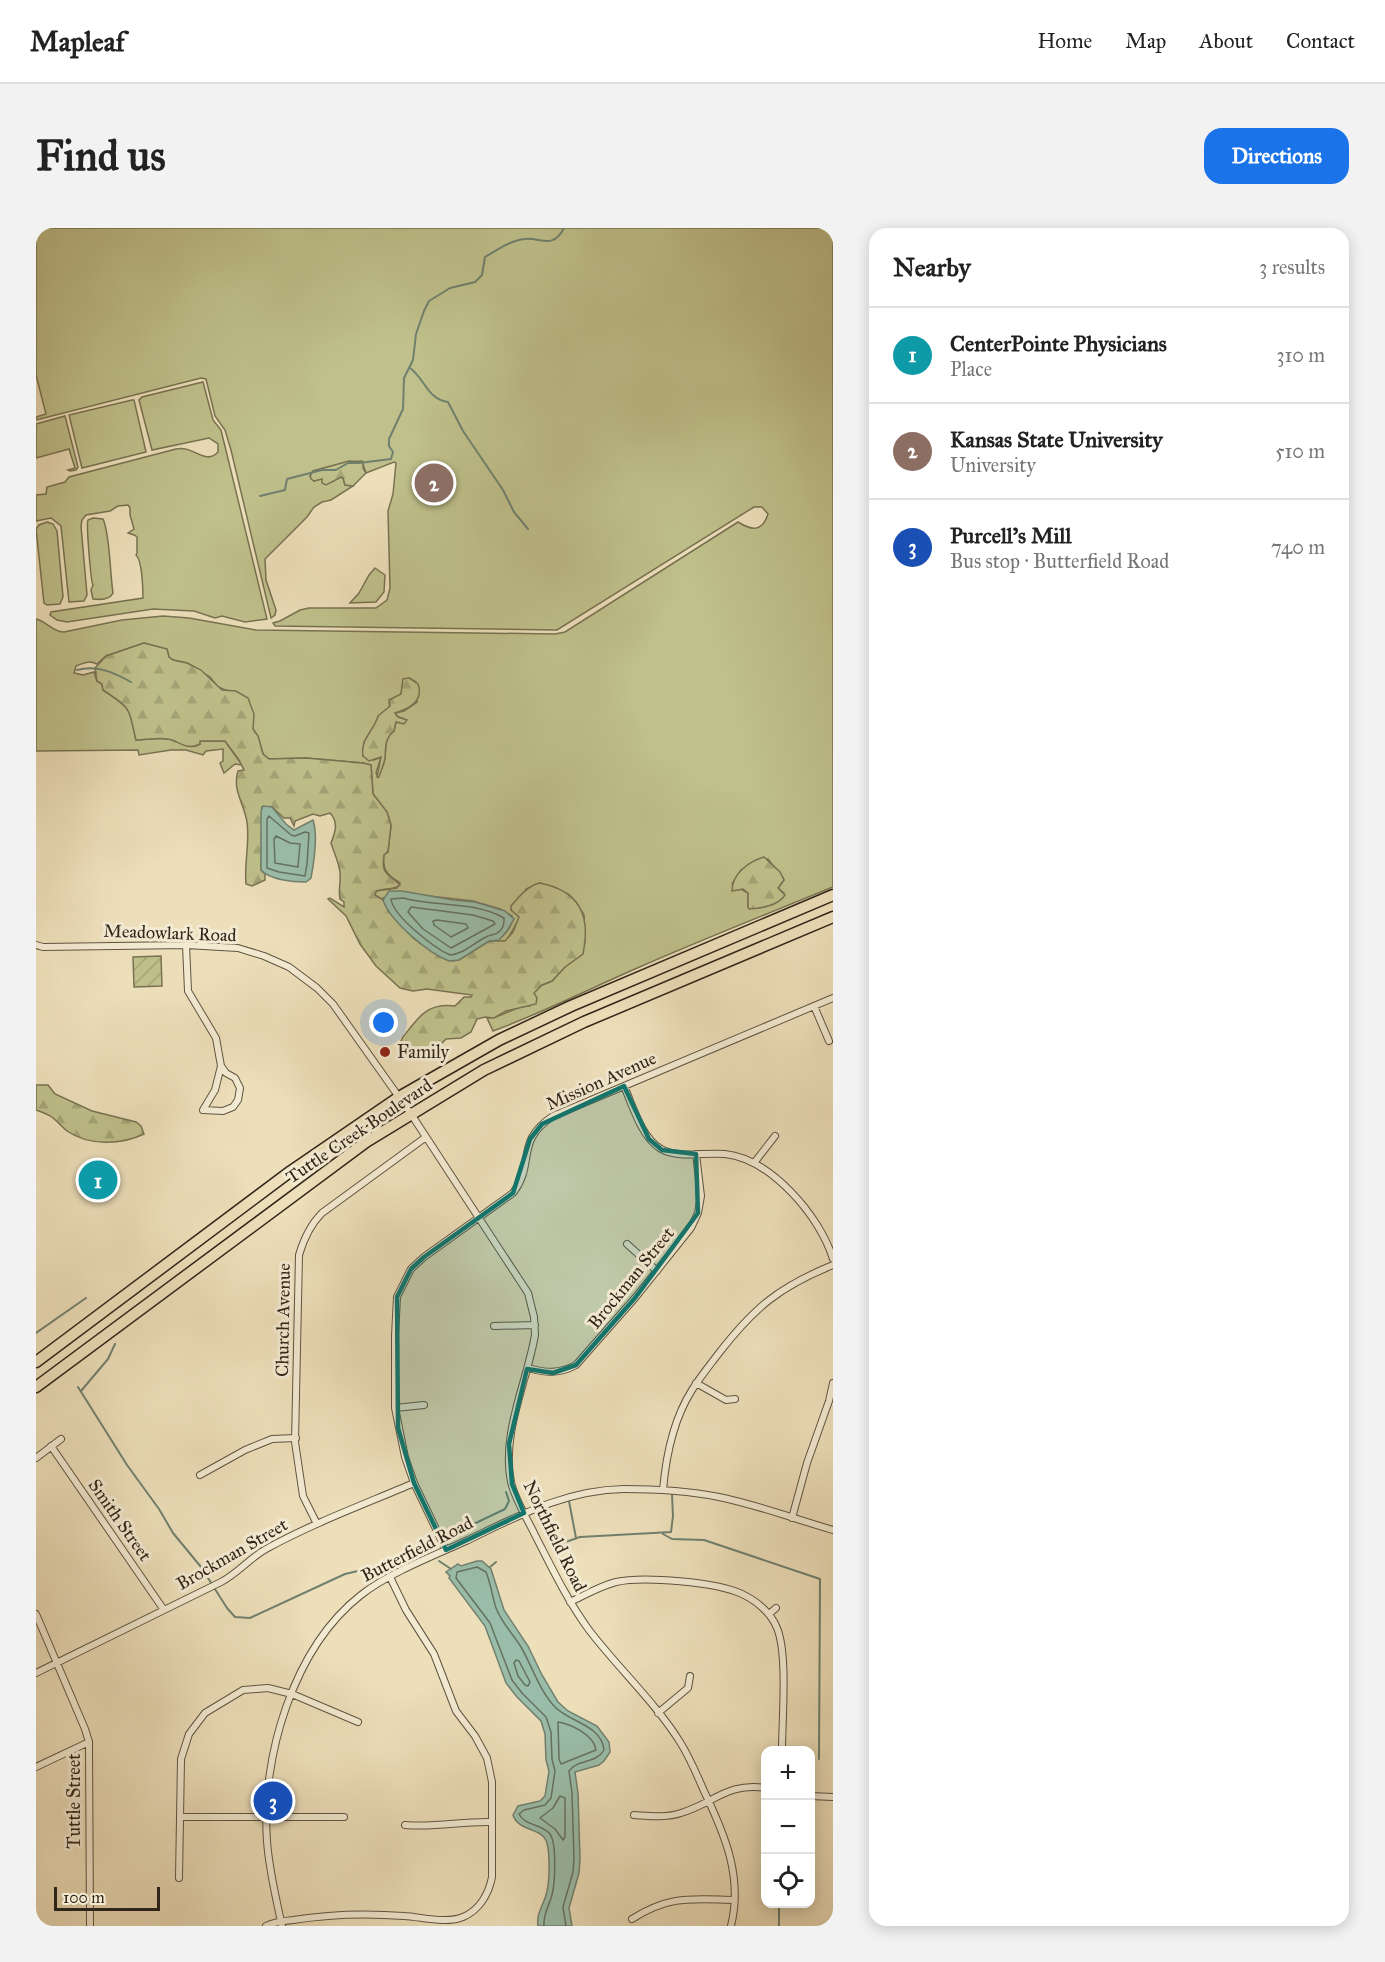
<!DOCTYPE html>
<html lang="en">
<head>
<meta charset="utf-8">
<style>
	body { margin:0; font-family:"IM FELL Great Primer",serif; background:#f2f2f2; color:#222 }
	.controls { position:absolute; right:18px; bottom:18px; display:grid; overflow:hidden; border-radius:12px; box-shadow:0 3px 15px #0003 }
	.controls button { width:54px; height:54px; display:grid; place-items:center; padding:0; border:0; border-bottom:2px solid #e0e0e0; background:#fff; color:#222; font:30px sans-serif }
	.scale { position:absolute; left:18px; bottom:15px; width:106px; box-sizing:border-box; padding-left:6px; border:3px solid #302519; border-top:0; font-size:16px; line-height:21px; white-space:nowrap; color:#302519; -webkit-text-stroke:4px #f3ead2; paint-order:stroke }
	.you { position:absolute; left:348px; top:795px; width:21px; height:21px; margin:-15px; border:4px solid #fff; border-radius:50%; background:#1a73e8; box-shadow:0 0 0 9px #1a73e833 }
	.badge { display:grid; place-items:center; width:39px; height:39px; border-radius:50%; background:#1a73e8; color:#fff; font-size:20px; font-weight:700 }
	.pin { position:absolute; translate:-50% -50%; border:3px solid #fff; box-shadow:0 2px 6px #0006 }
	.list { margin:0; padding:0; list-style:none }
	h2 { display:flex; justify-content:space-between; align-items:center; height:78px; margin:0; padding:0 24px; font-size:26px }
	h2 small { font-size:20px; font-weight:400; color:#767676 }
	.list li { display:grid; grid-template-columns:39px 1fr auto; gap:18px; align-items:center; box-sizing:border-box; height:96px; padding:0 24px; border-top:2px solid #e0e0e0 }
	.list b { display:block; font-size:22px; white-space:nowrap }
	.list p { margin:0; font-size:20px; white-space:nowrap; color:#767676 }
	.list em { font-size:20px; font-style:normal; color:#767676 }
	.icon { flex:none; width:33px; height:33px; fill:none; stroke:currentColor; stroke-width:2; stroke-linecap:round; stroke-linejoin:round }
	.map { position:relative; flex:none; width:797px; height:1698px; overflow:hidden; border-radius:18px }
	header { display:flex; align-items:center; gap:36px; box-sizing:border-box; height:84px; padding:0 30px; background:#fff; border-bottom:2px solid #e0e0e0 }
	header strong { font-size:28px }
	nav { display:flex; gap:33px; margin-inline-start:auto; font-size:21px }
	.intro { display:flex; align-items:center; justify-content:space-between; box-sizing:border-box; height:144px; padding:0 36px }
	h1 { margin:0; font-size:42px }
	.button { padding:15px 27px; border-radius:18px; background:#1a73e8; color:#fff; font-size:21px; font-weight:700 }
	main { display:flex; gap:36px; padding:0 36px }
	aside { flex:1; background:#fff; border-radius:18px; box-shadow:0 3px 15px #0003 }
	.map>svg:first-child { display:block }
	.grass { fill:#bfc08b; stroke:#787252; stroke-width:1.5; fill-rule:evenodd }
	.forest { fill:url(#forest-firs); stroke:#787252; stroke-width:1.5 }
	.garden { fill:url(#garden-furrows); stroke:#787252; stroke-width:1.5 }
	.water { fill:#9abda9; stroke:#70806f; stroke-width:1.5 }
	.lines { fill:none; stroke-linecap:round; stroke-linejoin:round }
	.shore { stroke:#657161; stroke-width:1.5 }
	.stream { stroke:#70806f; stroke-width:2 }
	.minor-casing { stroke:#5f5441; stroke-width:8 }
	.trunk-casing { stroke:#302519; stroke-width:13 }
	.minor { stroke:#f3ead2; stroke-width:6 }
	.trunk { stroke:#eddfba; stroke-width:10 }
	.marked { fill:#0f766e; fill-opacity:0.2; stroke:#0f766e; stroke-width:4.5; stroke-linejoin:round }
	.poi-dot { fill:#8f2418; stroke:#f3ead2; stroke-width:2 }
	.labels { text-anchor:middle; dominant-baseline:central; stroke-width:6; stroke-linejoin:round; paint-order:stroke }
	.street-label { font-size:18px; fill:#302519; stroke:#f3ead2 }
	.poi-label { font-size:18px; fill:#302519; stroke:#f3ead2; text-anchor:start }
</style>
</head>
<body>
<header>
<strong>Mapleaf</strong>
<nav><a>Home</a><a>Map</a><a>About</a><a>Contact</a></nav>
</header>
<div class="intro"><h1>Find us</h1><a class="button">Directions</a></div>
<main>
<div class="map">
<svg width="797" height="1698" viewBox="0 0 797 1698">
	<defs>
		<pattern id="forest-firs" width="22" height="20" patternUnits="userSpaceOnUse" patternTransform="scale(1.5)"><rect width="22" height="20" fill="#bfc08b"/><path d="M5 1l3.5 6h-7zM16 11l3.5 6h-7z" fill="#a4a577"/></pattern>
		<pattern id="garden-furrows" width="10" height="10" patternUnits="userSpaceOnUse" patternTransform="scale(1.5)"><rect width="10" height="10" fill="#bfc08b"/><path d="M-1 1l2-2M0 10L10 0M9 11l2-2" fill="none" stroke="#a4a577"/></pattern>
	</defs>
	<rect width="100%" height="100%" fill="#eddfba"/>
	<filter id="stains"><feTurbulence type="fractalNoise" baseFrequency=".00333" numOctaves="4"/><feColorMatrix values="0 0 0 0 .2 0 0 0 0 .09 0 0 0 0 .02 0 0 0 .5 -.17"/></filter>
	<radialGradient id="worn" r=".72"><stop offset=".6" stop-color="#630" stop-opacity="0"/><stop offset="1" stop-color="#630" stop-opacity=".3"/></radialGradient>
	<path class="grass" d="M0 0H797V659C731 686 665 712 599 741 551 762 506 785 457 803L451 790C466 791 478 777 494 778L497 765 506 757 516 753 529 739 538 732 549 714 548 687 540 674 532 666 504 655 490 661 486 669 478 675 475 682 484 689 471 712 464 715 461 713C469 707 478 697 476 688L464 681 437 673 376 666 347 670V672L339 667 340 663 361 660 364 655C351 647 346 642 348 626L352 624 355 597 351 584 337 566 335 537 327 535 270 530 233 531 227 526 222 509 195 464 182 459 174 449 151 435 137 432 133 429 131 421 108 415 70 428 61 436C52 432 48 435 40 438L38 445 47 447 58 444 61 453 66 456 67 462C97 481 92 479 100 512 110 512 127 508 136 512 146 515 154 522 164 516L163 513H189L206 537 199 536 188 545 184 535 187 533V521L170 523 167 527 150 522H135L103 527 102 522 0 523V391C10 393 17 404 28 404L86 392 127 388 153 390 220 402 519 406 529 404 702 294C715 302 726 305 732 286L726 279H718L521 402 239 398 237 395 244 393 264 382 273 380H340L351 372 354 360 352 283 357 266 360 235 358 234 330 245 326 233 313 234 277 243 274 248 278 253 284 251 297 253 305 249 307 250 309 257 317 258 295 272 286 274 278 279 271 289 229 331 230 352 240 382 239 387 235 390 195 222 189 202 179 188 170 151 165 150 0 192V189L10 186 0 147ZM373 450 380 454 381 474 368 483 359 485 362 489 366 490 360 494 358 503C348 511 350 520 349 530 348 537 345 543 342 549L340 545 345 529 338 532 327 528 328 514 354 478 353 475 365 466ZM723 631H732C737 639 744 643 748 652L742 660 748 665C738 675 727 683 712 679V665L696 656 705 642Z
		M167 154 177 192 185 202 231 391 209 394 186 388 179 390 158 383 117 381 31 394 21 392 14 387 15 384 107 370C107 360 106 332 100 327L101 325V309L98 307 92 305 98 301 94 287V280L92 277 82 278 74 283 50 287 46 292 45 298 51 367 48 373 33 374 25 298 15 290 0 293V267L10 266 11 259 29 254 33 249 140 221C158 217 169 238 182 224V216L173 210 116 222 103 172 106 169Z
		M96 172H98L110 224 46 240 33 187Z
		M29 188 42 239 40 242 34 243 32 242 39 240 33 221 0 230V196Z
		M57 290 67 291C74 305 74 347 77 365 74 372 65 372 57 371L55 362 57 357C55 355 50 296 52 292Z
		M11 294 17 296 21 303 27 369 24 376 11 377 8 375 0 301 3 297Z
		M339 340 349 347 348 364 340 374 314 375 323 365 333 347Z"/>
	<path class="forest" d="M313 233 327 234V240L330 245 317 258 309 257 307 250 305 249 290 257 286 255V251L278 253 275 251 274 248 277 243Z
		M108 415 131 421 133 429 137 432 151 435 165 442 186 462 200 463 212 470 218 486 217 501 222 508 227 526 233 531 270 530 327 535 335 537 337 566 351 584 355 597 352 624 348 627C345 647 352 645 364 657 359 662 348 660 340 663L339 667 347 672 354 685 378 711 416 733 423 732 453 713H469L477 704 483 689 475 682V678C484 668 491 658 504 655 544 663 555 688 547 726L529 739 516 753 506 757 498 765 501 770 500 776 470 783 458 790 449 789 441 791 435 804 425 810 410 811 398 823 388 827C381 823 369 821 365 813L367 809C383 789 390 775 419 778L428 769H435L436 767 391 761 377 763 364 760 340 738 324 716 310 688 292 671 294 670 308 679V674L304 671C302 663 305 654 304 645 303 634 298 625 295 615 299 605 303 594 294 585L284 588 277 586 259 593 258 598 254 590H248L236 579H226L225 642 229 646V652L216 658 210 656C208 635 214 615 211 594 208 575 196 562 202 543L208 542 203 532 189 513H164V516C154 522 146 516 136 512 127 508 110 512 100 512 92 479 96 481 67 462L66 456 61 453 59 440 70 428Z
		M373 450 382 456C388 473 373 481 359 485L362 489 371 492 368 496 360 494 358 503C348 511 350 520 349 530 348 536 345 543 343 549H341L345 529 333 533 327 528C324 511 338 503 342 488L354 478 353 472 365 466 367 451Z
		M728 629 744 644 748 652 742 660 749 667C742 678 725 680 713 681L712 679V665L707 661 696 663C696 646 712 634 728 629Z
		M0 857H12L19 866 56 883 100 894 105 898 108 906C85 917 53 918 31 903 26 899 22 894 17 890 12 886 6 884 0 882Z"/>
	<path class="garden" d="M125 728 126 758 98 759 97 729Z"/>
	<path class="water" d="M227 578 236 579 250 596 258 602 277 592C282 607 278 634 275 650L270 654C257 654 234 652 225 642V583Z
		M353 663H366L417 672 439 674 469 683 478 691 471 703 463 712 453 713 423 732 413 733C392 725 354 693 347 672Z
		M441 1333H446L455 1341 468 1382 492 1418 506 1447 522 1474 532 1483 561 1498 573 1514 574 1524 568 1533 563 1537 539 1544 542 1565 544 1631 543 1645 533 1680 536 1698H502C500 1686 507 1678 510 1667 514 1655 514 1627 511 1615 507 1599 482 1604 477 1587L482 1578 504 1573 509 1568 513 1543 510 1532 509 1506 505 1493 481 1469 470 1455 449 1398 413 1350 414 1348 410 1344 422 1336 425 1338Z"/>
	<g class="lines">
		<path class="shore" d="M233 588 255 607 259 608 269 604 273 605 271 636 269 648 243 644 231 640V591Z
			M240 608 254 615 264 616 262 639 239 635 238 611Z
			M367 670C400 679 438 673 468 690 468 695 468 699 464 703 459 708 455 706 450 709 438 715 427 726 414 727 398 720 357 688 355 671Z
			M375 679 437 687 457 693 459 696 415 720 387 701 372 684Z
			M401 692 430 696 432 700 415 709 398 697 397 693Z
			M480 1432 483 1433 494 1454 492 1458 489 1457 482 1448 478 1435Z
			M522 1494C535 1496 558 1507 560 1522L525 1536 523 1531Z
			M524 1568 529 1570V1609L527 1612 519 1601 504 1590 517 1580Z
			M508 1698C507 1686 513 1678 516 1667 519 1655 521 1616 514 1606 506 1596 489 1598 483 1586L488 1582 509 1577 515 1570 519 1543 516 1531 515 1504 510 1489 486 1465 476 1452 454 1395 420 1350 421 1344 441 1339 450 1344C455 1356 456 1368 460 1380 465 1394 477 1406 485 1419 496 1438 503 1462 519 1479 533 1494 566 1497 568 1522 560 1536 541 1531 533 1543L536 1565 538 1631 537 1644 527 1679 530 1698"/>
		<path class="stream" d="M374 140C389 151 392 172 412 174L427 203 467 262 478 284 492 301
			M224 268 249 262 251 251 286 242H300L312 235H323L355 231 357 224 353 218V211L367 181 368 150 377 132 380 106 388 83 393 73 414 60 439 54 446 47 449 29C461 22 475 12 489 11 504 9 517 22 528 0
			M41 442C61 437 77 444 95 454
			M0 1105 50 1070
			M42 1159 91 1237 123 1281 137 1305 165 1339 191 1380 199 1389 214 1390 309 1346 339 1339 375 1325 390 1324 393 1326
			M45 1163 72 1131 79 1116
			M533 1273 540 1310
			M421 1304 469 1281 473 1273 470 1264
			M627 1306 636 1311 668 1312 784 1351 783 1531
			M524 1316 544 1309 635 1304 637 1288 636 1267
			M403 1333 415 1341
			M454 1339 460 1334
			M743 1698V1676"/>
		<defs>
			<path id="minor" d="M0 717 7 719 150 717 202 720 228 728 253 739 281 760 297 776 375 886 492 1065 498 1089 499 1107C491 1154 465 1206 475 1254 479 1272 491 1290 499 1307 516 1340 531 1372 553 1402 582 1440 619 1474 644 1514 654 1530 661 1547 668 1563 689 1607 707 1649 695 1698
				M150 717 152 763 180 810 185 838 190 845 199 850 204 860 202 872 197 879 187 883 167 882 179 862 185 838
				M778 778 793 813
				M588 858C597 878 605 909 625 921 643 931 669 924 689 926 735 931 784 988 797 1031
				M718 935 739 908
				M591 1016 621 1043
				M458 1098 499 1097
				M492 1140C510 1145 523 1146 540 1137L599 1070 655 1000 662 985 665 968 660 926
				M660 1155 690 1172 699 1171
				M359 1180 388 1177
				M15 1218 128 1382
				M0 1230 25 1211
				M164 1247 209 1222 236 1211 260 1210
				M627 1262C630 1227 637 1192 656 1162 664 1149 674 1137 683 1125 719 1079 743 1059 797 1037
				M756 1290 771 1235 793 1173 797 1155
				M281 1296 267 1268 259 1214 263 1027C268 1010 274 997 286 985L390 909
				M410 1322 378 1255 369 1229 359 1180V1108L361 1069 375 1041 388 1029 477 965C500 935 478 914 517 888L797 770
				M534 1374C549 1367 564 1358 580 1354 607 1348 681 1354 706 1366 721 1373 735 1385 741 1400 752 1426 746 1492 746 1522
				M0 1386 49 1501 53 1514 54 1698
				M733 1386 740 1380
				M0 1445 185 1354C202 1345 214 1330 230 1321 277 1295 329 1276 378 1255
				M622 1485 652 1460 654 1448
				M0 1539 53 1514
				M774 1568 797 1569
				M598 1587C614 1588 630 1590 645 1585 678 1575 692 1554 730 1560
				M144 1589H308
				M369 1597C398 1600 427 1593 456 1594
				M143 1650 145 1531 153 1506 169 1485 207 1462 232 1460 256 1466 322 1494
				M596 1691C634 1667 655 1671 698 1672
				M230 1698C238 1694 247 1693 257 1692 294 1686 330 1685 368 1688 386 1689 410 1696 427 1689 444 1682 453 1665 456 1649V1554L451 1530 439 1508 420 1483 398 1426 370 1382 354 1349
				M246 1698C240 1670 233 1642 231 1613 225 1530 257 1420 325 1367 353 1345 397 1328 430 1313 482 1288 529 1262 588 1261 620 1261 653 1263 683 1269 722 1277 759 1291 797 1302"/>
			<path id="trunk" d="M0 1134 255 943 363 869 463 812 535 778 797 667
				M0 1159 330 914 448 842 548 794 797 689"/>
		</defs>
		<use href="#minor" class="minor-casing"/>
		<use href="#trunk" class="trunk-casing"/>
		<use href="#minor" class="minor"/>
		<use href="#trunk" class="trunk"/>
	</g>
	<path class="marked" d="M588 858 613 911 626 922 660 926 662 985 599 1070 540 1137 517 1145 491 1141 473 1216 476 1256 488 1285 410 1322 378 1255 362 1200 361 1069 375 1041 388 1029 477 965 494 911 506 896Z"/>
	<circle class="poi-dot" cx="349" cy="824" r="6"/>
	<g class="labels">
		<g class="street-label">
			<text transform="translate(134 705) rotate(2)">Meadowlark Road</text>
			<text transform="translate(565 853) rotate(-24)">Mission Avenue</text>
			<text transform="translate(323 903) rotate(-34)">Tuttle Creek Boulevard</text>
			<text transform="translate(595 1050) rotate(-51)">Brockman Street</text>
			<text transform="translate(247 1092) rotate(-89)">Church Avenue</text>
			<text transform="translate(84 1292) rotate(55)">Smith Street</text>
			<text transform="translate(519 1308) rotate(64)">Northfield Road</text>
			<text transform="translate(381 1321) rotate(-27)">Butterfield Road</text>
			<text transform="translate(196 1326) rotate(-30)">Brockman Street</text>
			<text transform="translate(38 1573) rotate(-90)">Tuttle Street</text>
		</g>
		<g class="poi-label">
			<text x="361" y="824">Family</text>
		</g>
	</g>
	<rect width="100%" height="100%" filter="url(#stains)"/>
	<rect width="100%" height="100%" fill="url(#worn)"/>
</svg>
<div class="controls">
<button>+</button>
<button>−</button>
<button><svg class="icon" aria-label="locate" viewBox="0 0 24 24"><circle cx="12" cy="12" r="6"/><path d="M12 2v4M12 18v4M2 12h4M18 12h4"/></svg></button>
</div>
<div class="scale">100 m</div>
<div class="you"></div>
<div class="pin badge" style="left:62px;top:952px;background:#0f9aa8">1</div>
<div class="pin badge" style="left:398px;top:255px;background:#8d6e63">2</div>
<div class="pin badge" style="left:237px;top:1573px;background:#1a4fb4">3</div>
</div>
<aside>
<h2>Nearby<small>3 results</small></h2>
<ul class="list">
<li><span class="badge" style="background:#0f9aa8">1</span><div><b>CenterPointe Physicians</b><p>Place</p></div><em>310 m</em></li>
<li><span class="badge" style="background:#8d6e63">2</span><div><b>Kansas State University</b><p>University</p></div><em>510 m</em></li>
<li><span class="badge" style="background:#1a4fb4">3</span><div><b>Purcell's Mill</b><p>Bus stop · Butterfield Road</p></div><em>740 m</em></li>
</ul>
</aside>
</main>
</body>
</html>
